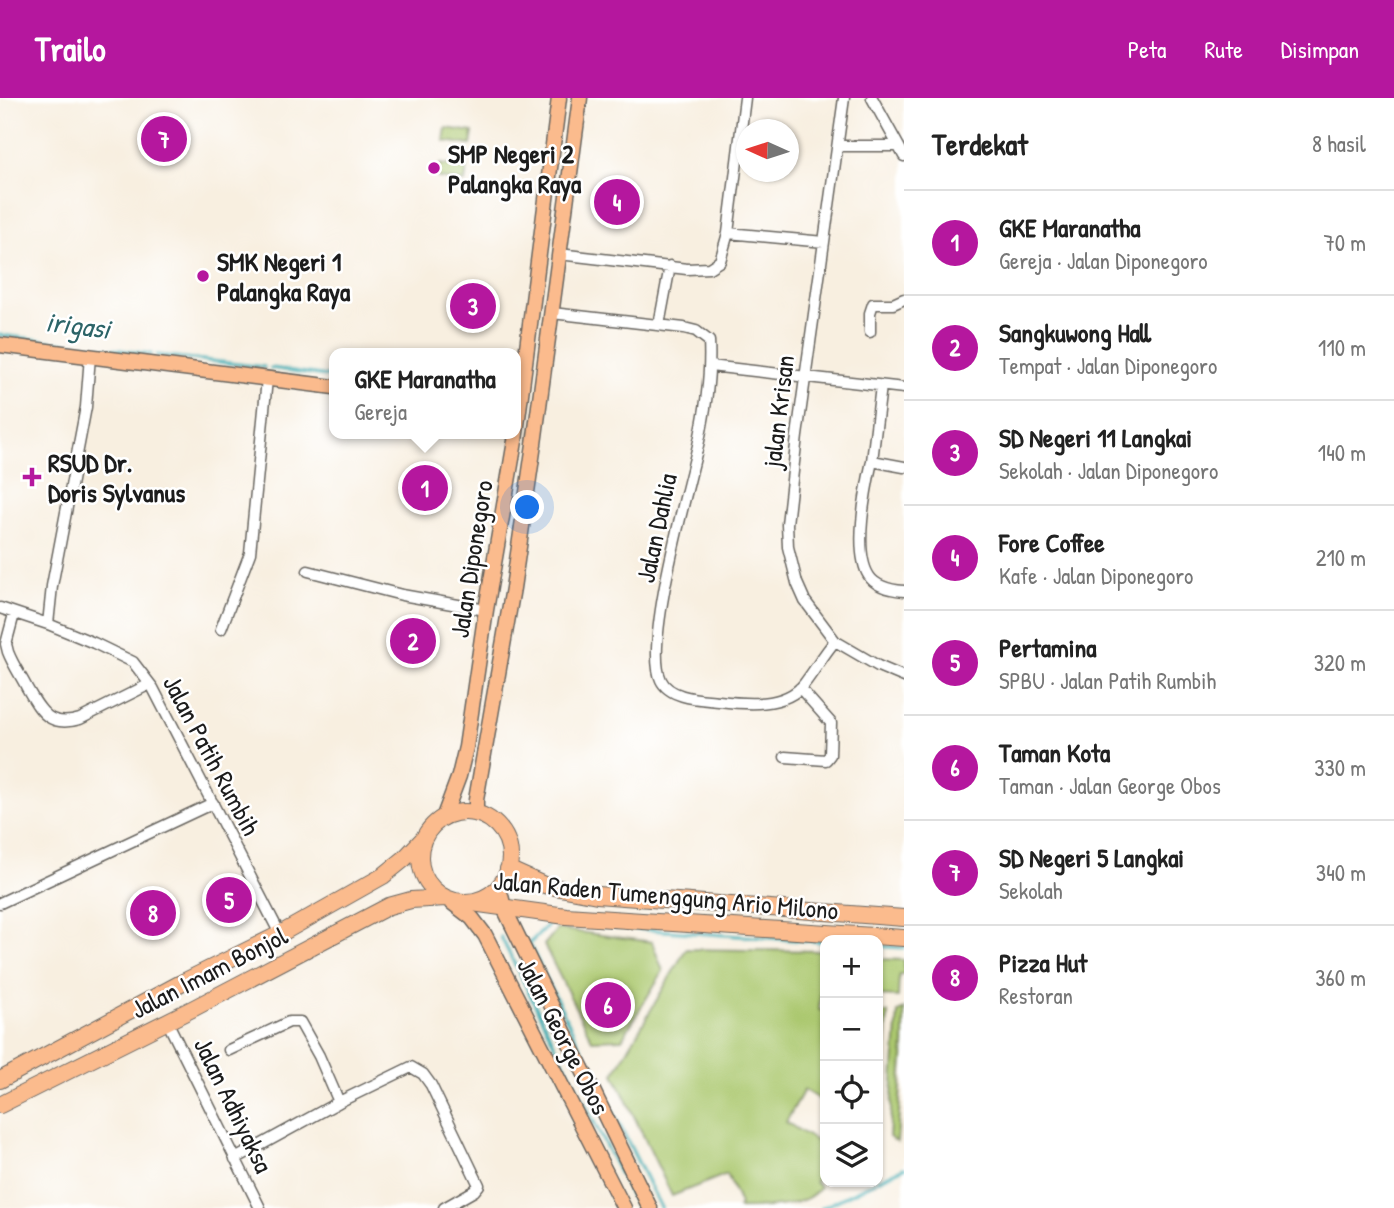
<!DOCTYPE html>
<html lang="id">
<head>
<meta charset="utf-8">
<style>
	body { margin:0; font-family:"Patrick Hand",sans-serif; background:#f6f6f6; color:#222 }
	.controls { position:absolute; right:21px; bottom:21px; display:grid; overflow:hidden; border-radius:14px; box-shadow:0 2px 5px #0004 }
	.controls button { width:63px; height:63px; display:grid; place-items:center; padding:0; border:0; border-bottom:2px solid #e0e0e0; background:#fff; color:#222; font:35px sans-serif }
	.compass { position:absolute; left:736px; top:21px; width:63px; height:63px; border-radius:50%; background:#fff; box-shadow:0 2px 5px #0004; rotate:273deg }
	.you { position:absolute; left:528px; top:410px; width:24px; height:24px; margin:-18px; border:5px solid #fff; border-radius:50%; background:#1a73e8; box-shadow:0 0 0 10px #1a73e833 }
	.badge { display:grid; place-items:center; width:46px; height:46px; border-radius:50%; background:#b5179e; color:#fff; font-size:23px; font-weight:700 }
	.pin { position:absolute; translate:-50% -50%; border:4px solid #fff; box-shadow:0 2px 7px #0006 }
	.popup { position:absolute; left:329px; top:250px; width:192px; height:91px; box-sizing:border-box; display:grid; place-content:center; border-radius:14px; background:#fff; filter:drop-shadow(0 2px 5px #0005); font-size:23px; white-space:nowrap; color:#767676 }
	.popup b { font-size:26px; color:#222 }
	.popup::after { content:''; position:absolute; left:50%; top:100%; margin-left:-14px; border:14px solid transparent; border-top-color:#fff }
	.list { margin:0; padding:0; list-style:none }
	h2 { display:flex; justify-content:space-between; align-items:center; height:91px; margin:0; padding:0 28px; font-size:30px }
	h2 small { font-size:23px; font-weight:400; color:#767676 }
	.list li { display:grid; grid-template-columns:46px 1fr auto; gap:21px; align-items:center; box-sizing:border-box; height:105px; padding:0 28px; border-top:2px solid #e0e0e0 }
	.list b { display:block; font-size:26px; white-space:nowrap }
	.list p { margin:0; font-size:23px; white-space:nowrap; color:#767676 }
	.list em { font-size:23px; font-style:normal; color:#767676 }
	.icon { flex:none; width:38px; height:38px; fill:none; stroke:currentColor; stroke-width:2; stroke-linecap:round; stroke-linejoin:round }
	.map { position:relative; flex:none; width:904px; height:1110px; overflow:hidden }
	header { display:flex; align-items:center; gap:42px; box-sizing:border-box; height:98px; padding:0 35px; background:#b5179e; color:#fff }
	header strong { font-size:33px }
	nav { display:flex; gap:38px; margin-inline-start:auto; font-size:24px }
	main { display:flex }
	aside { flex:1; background:#fff }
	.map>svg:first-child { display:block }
	.green { fill:#abc86e; stroke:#647245; stroke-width:2 }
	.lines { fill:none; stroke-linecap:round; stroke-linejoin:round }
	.stream { stroke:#3badb4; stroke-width:3.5 }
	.minor-casing { stroke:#696661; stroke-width:13 }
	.major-casing { stroke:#696661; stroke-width:17 }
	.highway-casing { stroke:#696661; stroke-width:18 }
	.minor { stroke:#fff; stroke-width:10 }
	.major { stroke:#fbbb8d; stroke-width:14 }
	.highway { stroke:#fbbb8d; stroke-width:16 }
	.poi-dot { fill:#b5179e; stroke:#fff; stroke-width:2.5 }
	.labels { text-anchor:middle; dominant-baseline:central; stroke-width:5; stroke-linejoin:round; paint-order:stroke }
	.poi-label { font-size:26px; font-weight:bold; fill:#1c1c1c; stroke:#fff; text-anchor:start }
	.street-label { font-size:26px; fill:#1c1c1c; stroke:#fff }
	.water-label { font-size:28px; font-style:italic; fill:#2c6468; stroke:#fff }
</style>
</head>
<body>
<header>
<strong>Trailo</strong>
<nav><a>Peta</a><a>Rute</a><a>Disimpan</a></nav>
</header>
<main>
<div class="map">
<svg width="904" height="1110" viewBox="0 0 904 1110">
	<rect width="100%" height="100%" fill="#fff"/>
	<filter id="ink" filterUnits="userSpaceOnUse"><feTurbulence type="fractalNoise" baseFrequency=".0143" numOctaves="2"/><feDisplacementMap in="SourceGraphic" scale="14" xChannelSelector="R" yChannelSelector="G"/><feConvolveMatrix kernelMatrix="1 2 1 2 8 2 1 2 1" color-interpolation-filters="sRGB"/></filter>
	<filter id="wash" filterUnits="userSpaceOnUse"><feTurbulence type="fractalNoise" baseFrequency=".00686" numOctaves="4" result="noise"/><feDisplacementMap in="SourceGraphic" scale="28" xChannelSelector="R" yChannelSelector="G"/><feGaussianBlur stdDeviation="1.57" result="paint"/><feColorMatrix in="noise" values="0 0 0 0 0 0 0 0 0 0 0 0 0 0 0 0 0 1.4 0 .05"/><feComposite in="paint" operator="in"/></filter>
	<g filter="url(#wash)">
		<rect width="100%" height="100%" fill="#f8efe0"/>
		<path class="green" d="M446 30 473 34 471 47 444 43Z
			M440 66 467 70 465 84 438 80Z
			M557 831 652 844 663 873 622 941 592 942 544 847Z
			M686 851 825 853 819 912 825 913V1005L804 992 786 1024 825 1049V1066L815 1084 820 1089C807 1110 763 1110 738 1110L740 1106 727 1076 672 1098 614 976Z
			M878 861 904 862V877H899L898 899 878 898Z
			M904 911V945L897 1044 889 1039 898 914Z
			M878 915H888L882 990 878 994Z"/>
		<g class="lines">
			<path class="stream" d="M0 237 151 256
				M157 257 264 269
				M271 270 334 279
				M501 839 637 1110
				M878 848 904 850
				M878 1082 904 1070
				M661 1110 529 846 550 825 825 844
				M822 1110 875 1084"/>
		</g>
	</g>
	<g filter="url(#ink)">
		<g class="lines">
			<defs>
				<path id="minor" d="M844 0 797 338 787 426 788 449 797 485 805 503 835 543 878 568 904 579
					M872 0 904 58
					M838 48H898
					M728 135 824 144
					M559 156 687 171 709 170 720 163 728 135 745 0
					M552 215 684 230 696 233 709 243C711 277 706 310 699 343 689 389 643 545 661 582 670 601 701 601 719 603 745 606 785 610 804 586 815 572 823 557 835 543
					M659 227 670 168
					M870 234V215L873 206H893L904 201
					M90 258 86 309 52 488 48 526 94 545 133 564 153 590 280 836
					M710 268 904 290
					M881 288 872 363 904 369
					M872 363C866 390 853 454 869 478 876 489 892 492 904 493
					M308 473 402 497 486 512
					M0 510 48 526
					M14 516 6 546 8 554C13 567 21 578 27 590 41 614 49 630 80 621L150 586
					M221 531 250 455 267 281
					M785 659 826 662 830 657 831 625 800 590
					M0 805 213 705
					M167 923 260 1110
					M229 952 289 924H300L319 958 339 1004 235 1061
					M339 1004 411 969 423 976 431 987 479 1087 474 1093 444 1110"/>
				<path id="major" d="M0 247 334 289
					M476 715V702L513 490 534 346 580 0
					M444 718 459 678 466 649 486 512 515 343 559 0
					M499 789 504 810 650 1110
					M446 800 472 820 485 837 624 1110"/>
				<path id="highway" d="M420 759a45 45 0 1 1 90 0a45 45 0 1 1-90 0Z
					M508 771 544 787 597 797 904 820
					M465 804 566 818 904 840
					M0 982 181 885 280 836 383 778 404 761 424 740
					M0 1007 194 910 389 808 411 802 446 800"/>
			</defs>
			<use href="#minor" class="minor-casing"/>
			<use href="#major" class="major-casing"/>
			<use href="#highway" class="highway-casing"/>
			<use href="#minor" class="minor"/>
			<use href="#major" class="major"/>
			<use href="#highway" class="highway"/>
		</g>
	</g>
	<g class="poi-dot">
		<circle cx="434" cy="70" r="7"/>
		<circle cx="203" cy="178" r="7"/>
		<path d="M28.5 368.5h7v7h7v7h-7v7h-7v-7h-7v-7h7z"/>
	</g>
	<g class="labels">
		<g class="poi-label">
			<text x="448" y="55">SMP Negeri 2<tspan x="448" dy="30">Palangka Raya</tspan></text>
			<text x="217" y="163">SMK Negeri 1<tspan x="217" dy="30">Palangka Raya</tspan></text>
			<text x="48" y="364">RSUD Dr.<tspan x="48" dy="30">Doris Sylvanus</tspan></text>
		</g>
		<g class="street-label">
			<text transform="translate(778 313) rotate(-83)">jalan Krisan</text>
			<text transform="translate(656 430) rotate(-78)">Jalan Dahlia</text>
			<text transform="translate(471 461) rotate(-81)">Jalan Diponegoro</text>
			<text transform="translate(212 657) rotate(62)">Jalan Patih Rumbih</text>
			<text transform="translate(666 797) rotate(5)">Jalan Raden Tumenggung Ario Milono</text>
			<text transform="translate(209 874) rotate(-27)">Jalan Imam Bonjol</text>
			<text transform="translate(564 938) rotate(63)">Jalan George Obos</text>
			<text transform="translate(234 1007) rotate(64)">Jalan Adhiyaksa</text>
		</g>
		<g class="water-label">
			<text transform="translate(78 227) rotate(7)">irigasi</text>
		</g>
	</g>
</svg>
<div class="controls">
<button>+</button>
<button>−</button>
<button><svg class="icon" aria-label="locate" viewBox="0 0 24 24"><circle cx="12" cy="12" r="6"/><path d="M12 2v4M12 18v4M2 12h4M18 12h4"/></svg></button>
<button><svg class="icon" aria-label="layers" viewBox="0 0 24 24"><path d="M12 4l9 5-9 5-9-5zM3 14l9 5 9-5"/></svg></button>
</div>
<svg class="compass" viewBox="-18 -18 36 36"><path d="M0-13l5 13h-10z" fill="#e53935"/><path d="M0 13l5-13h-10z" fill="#767676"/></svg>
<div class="you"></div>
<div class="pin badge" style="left:425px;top:390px">1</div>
<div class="popup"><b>GKE Maranatha</b>Gereja</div>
<div class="pin badge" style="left:413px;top:543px">2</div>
<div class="pin badge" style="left:473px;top:208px">3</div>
<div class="pin badge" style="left:617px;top:104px">4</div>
<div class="pin badge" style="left:229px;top:802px">5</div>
<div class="pin badge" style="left:608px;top:907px">6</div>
<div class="pin badge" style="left:164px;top:41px">7</div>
<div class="pin badge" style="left:153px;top:815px">8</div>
</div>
<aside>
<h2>Terdekat<small>8 hasil</small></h2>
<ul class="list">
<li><span class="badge">1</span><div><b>GKE Maranatha</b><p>Gereja · Jalan Diponegoro</p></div><em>70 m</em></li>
<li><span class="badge">2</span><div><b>Sangkuwong Hall</b><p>Tempat · Jalan Diponegoro</p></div><em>110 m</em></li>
<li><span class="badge">3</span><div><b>SD Negeri 11 Langkai</b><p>Sekolah · Jalan Diponegoro</p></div><em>140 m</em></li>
<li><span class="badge">4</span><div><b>Fore Coffee</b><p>Kafe · Jalan Diponegoro</p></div><em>210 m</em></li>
<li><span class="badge">5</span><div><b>Pertamina</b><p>SPBU · Jalan Patih Rumbih</p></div><em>320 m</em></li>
<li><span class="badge">6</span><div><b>Taman Kota</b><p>Taman · Jalan George Obos</p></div><em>330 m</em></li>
<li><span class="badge">7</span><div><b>SD Negeri 5 Langkai</b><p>Sekolah</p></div><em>340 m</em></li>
<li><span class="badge">8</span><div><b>Pizza Hut</b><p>Restoran</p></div><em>360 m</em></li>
</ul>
</aside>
</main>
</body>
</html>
